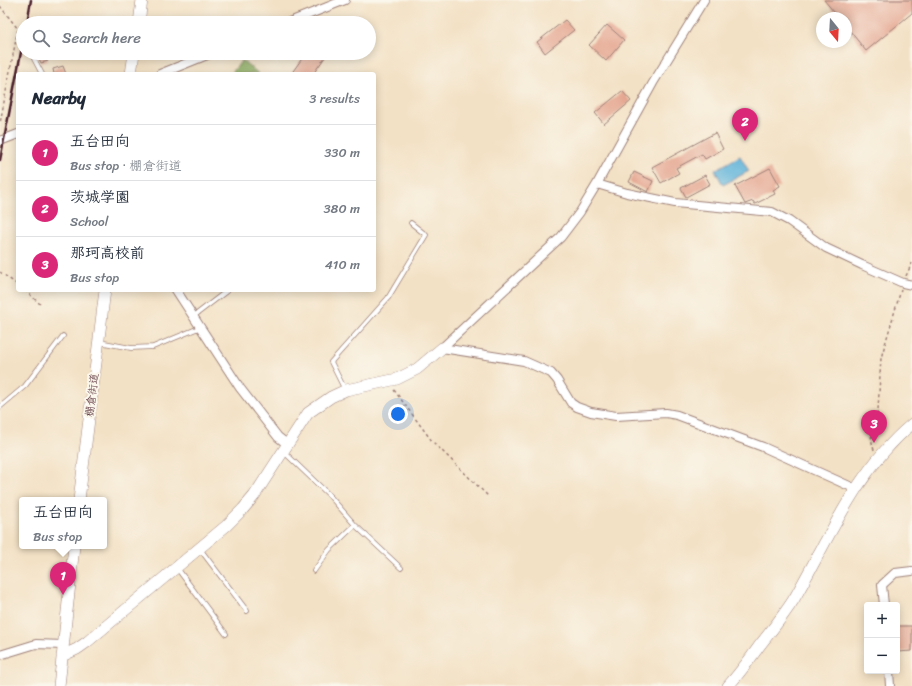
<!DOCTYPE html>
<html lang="en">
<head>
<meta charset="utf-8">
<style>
	body { margin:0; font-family:Sriracha,"Klee One",sans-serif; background:#f2f2f3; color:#1f2937 }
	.controls { position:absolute; right:12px; bottom:12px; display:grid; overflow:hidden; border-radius:4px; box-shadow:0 2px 10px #0003 }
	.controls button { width:36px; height:36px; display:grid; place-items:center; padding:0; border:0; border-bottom:1px solid #e0e1e3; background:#fff; color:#1f2937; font:20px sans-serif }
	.compass { position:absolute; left:816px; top:12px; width:36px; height:36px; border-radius:50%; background:#fff; box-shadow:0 2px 10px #0003; rotate:162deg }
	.you { position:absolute; left:398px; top:414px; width:14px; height:14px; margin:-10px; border:3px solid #fff; border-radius:50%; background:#1a73e8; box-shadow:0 0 0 6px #1a73e833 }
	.badge { display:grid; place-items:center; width:26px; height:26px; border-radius:50%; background:#db2777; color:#fff; font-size:13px; font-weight:700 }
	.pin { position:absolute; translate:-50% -33px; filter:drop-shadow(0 1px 2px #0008) }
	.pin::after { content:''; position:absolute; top:21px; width:14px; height:12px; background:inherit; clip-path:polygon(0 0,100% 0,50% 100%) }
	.popup { position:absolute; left:19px; top:497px; width:88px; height:52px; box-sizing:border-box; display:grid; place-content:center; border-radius:4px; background:#fff; filter:drop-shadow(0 1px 3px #0005); font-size:13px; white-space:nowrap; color:#747a83 }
	.popup b { font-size:15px; color:#1f2937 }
	.popup::after { content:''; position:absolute; left:50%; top:100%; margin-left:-8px; border:8px solid transparent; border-top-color:#fff }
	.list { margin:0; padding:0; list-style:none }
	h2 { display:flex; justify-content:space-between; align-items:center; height:52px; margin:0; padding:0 16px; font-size:17px }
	h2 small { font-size:13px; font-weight:400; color:#747a83 }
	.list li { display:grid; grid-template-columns:26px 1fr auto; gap:12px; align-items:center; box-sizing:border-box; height:56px; padding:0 16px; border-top:1px solid #e0e1e3 }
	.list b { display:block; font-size:15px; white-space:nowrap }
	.list p { margin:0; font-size:13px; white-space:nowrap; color:#747a83 }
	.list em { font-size:13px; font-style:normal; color:#747a83 }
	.icon { flex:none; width:22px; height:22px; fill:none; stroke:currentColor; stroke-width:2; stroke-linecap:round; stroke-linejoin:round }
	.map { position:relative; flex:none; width:912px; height:686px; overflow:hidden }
	.search { position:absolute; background:#fff; box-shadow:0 2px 10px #0003; left:16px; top:16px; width:360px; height:44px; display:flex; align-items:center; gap:10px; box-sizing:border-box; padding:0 14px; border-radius:22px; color:#747a83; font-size:15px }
	.panel { position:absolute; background:#fff; box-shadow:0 2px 10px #0003; left:16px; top:72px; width:360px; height:220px; border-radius:4px }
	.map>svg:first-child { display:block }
	.forest { fill:#87a85c; stroke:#686444 }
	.water { fill:#5cb1d8; stroke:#536882 }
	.building { fill:#e4a48e }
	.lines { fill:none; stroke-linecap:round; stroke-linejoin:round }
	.lane-casing { stroke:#9e8078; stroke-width:5.5 }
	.street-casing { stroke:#9e8078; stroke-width:10 }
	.secondary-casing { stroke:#9e8078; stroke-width:12 }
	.path { stroke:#9e8078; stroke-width:1.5; stroke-dasharray:3 3; stroke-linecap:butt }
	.lane { stroke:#fff; stroke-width:4 }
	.street { stroke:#fff; stroke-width:8 }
	.secondary { stroke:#fff; stroke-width:11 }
	.rail { stroke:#4a1f2b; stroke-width:2.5 }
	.labels { text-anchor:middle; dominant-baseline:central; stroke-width:4; stroke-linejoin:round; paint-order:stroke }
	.street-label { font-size:11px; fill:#4a1f2b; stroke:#fbf7ec }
</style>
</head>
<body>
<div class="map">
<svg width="912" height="686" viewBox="0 0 912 686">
	<rect width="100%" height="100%" fill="#fbf7ec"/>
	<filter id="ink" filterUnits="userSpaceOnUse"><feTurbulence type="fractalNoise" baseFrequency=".025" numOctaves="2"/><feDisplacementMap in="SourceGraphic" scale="8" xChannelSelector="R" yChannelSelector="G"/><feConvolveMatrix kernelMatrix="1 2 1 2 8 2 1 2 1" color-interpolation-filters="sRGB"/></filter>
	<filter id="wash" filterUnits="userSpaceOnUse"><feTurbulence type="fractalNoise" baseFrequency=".012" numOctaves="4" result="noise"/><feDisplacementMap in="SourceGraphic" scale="16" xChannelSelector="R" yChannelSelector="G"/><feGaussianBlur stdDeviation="0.9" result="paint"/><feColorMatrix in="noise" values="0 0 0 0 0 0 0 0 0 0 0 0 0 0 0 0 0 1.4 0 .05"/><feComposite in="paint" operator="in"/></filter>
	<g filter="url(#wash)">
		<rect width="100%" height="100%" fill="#f3e1c5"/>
		<path class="forest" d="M242 60 259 74H231Z"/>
		<path class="water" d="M740 156 749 171 723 185 715 170Z"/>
		<g id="blocks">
			<path class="building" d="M824 0H912V13L866 51 846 26V18H839Z
				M565 20 574 30 545 53 537 42Z
				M607 25 624 40 606 61 589 45Z
				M41 53H45L48 61 41 63 37 54Z
				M306 53H328L313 74H291Z
				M63 66 66 74H54L53 69Z
				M622 91 631 101 604 124 595 113Z
				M715 133 723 149 705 159 702 154 676 168 679 173 661 183 652 167Z
				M770 168 780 186 773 190 775 194 755 204 753 201 745 204 735 186Z
				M634 172 653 181 648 192 629 182Z
				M705 175 710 184 686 197 681 188Z
				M897 626H912V651L897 652Z"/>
		</g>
	</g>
	<g filter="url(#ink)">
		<use href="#blocks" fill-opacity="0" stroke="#9e8078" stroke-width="1"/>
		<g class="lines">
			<defs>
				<path id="lane" d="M31 53 42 74
					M194 316 228 290
					M99 342 131 348 153 347 201 327
					M345 390 331 362 388 298 426 235 411 223
					M0 407 25 386 63 336
					M283 451 328 494 355 525 401 568
					M200 549 247 611
					M177 568 226 634
					M314 571 329 550 355 525"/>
				<path id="street" d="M287 23 345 0
					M160 74 212 53
					M0 141 18 134
					M597 184 627 193 675 203 772 212 789 221 826 248 862 265 903 283 912 285
					M176 290 240 388 278 437 287 444
					M442 348 524 361 551 373 557 380 571 403 577 407 591 412 616 416 666 413 677 415 763 447 856 489
					M442 348 561 237 580 212 597 184 653 83 704 0
					M884 605 882 585 895 573 912 571
					M0 655 36 644 63 645
					M889 671 890 686"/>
				<path id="secondary" d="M139 23 142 0
					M131 74 134 53
					M79 500 105 290
					M62 656 77 649 87 642 226 526 243 509 254 496 308 413 331 397 346 390 397 379 417 369 442 348
					M59 686 74 546
					M728 686C740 673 750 659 760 645 772 630 784 615 794 599 829 538 857 470 912 424"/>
			</defs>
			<use href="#lane" class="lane-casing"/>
			<use href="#street" class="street-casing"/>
			<use href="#secondary" class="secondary-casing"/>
			<path class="path" d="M0 6 18 29 0 123
				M0 272 18 285
				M906 276 912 263
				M25 290 40 304
				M394 390 432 441 489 497
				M874 450 871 439 878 410 881 358 901 290"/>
			<use href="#lane" class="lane"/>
			<use href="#street" class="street"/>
			<use href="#secondary" class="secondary"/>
			<path class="rail" d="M27 23 31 0
				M0 160 23 42"/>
		</g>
	</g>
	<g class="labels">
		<g class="street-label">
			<text transform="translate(92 395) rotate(-83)">棚倉街道</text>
		</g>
	</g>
</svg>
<div class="controls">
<button>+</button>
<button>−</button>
</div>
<svg class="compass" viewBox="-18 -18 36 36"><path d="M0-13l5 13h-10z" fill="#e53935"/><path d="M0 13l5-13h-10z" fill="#747a83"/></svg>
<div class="you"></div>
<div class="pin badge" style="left:63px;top:595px">1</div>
<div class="popup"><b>五台田向</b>Bus stop</div>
<div class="pin badge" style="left:745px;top:141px">2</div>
<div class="pin badge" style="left:874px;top:443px">3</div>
<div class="search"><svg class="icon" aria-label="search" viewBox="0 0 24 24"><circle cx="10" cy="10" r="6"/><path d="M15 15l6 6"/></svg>Search here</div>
<section class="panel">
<h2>Nearby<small>3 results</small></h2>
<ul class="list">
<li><span class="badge">1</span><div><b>五台田向</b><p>Bus stop · 棚倉街道</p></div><em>330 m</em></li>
<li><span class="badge">2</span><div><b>茨城学園</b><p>School</p></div><em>380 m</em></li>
<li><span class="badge">3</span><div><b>那珂高校前</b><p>Bus stop</p></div><em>410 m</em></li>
</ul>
</section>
</div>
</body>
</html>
